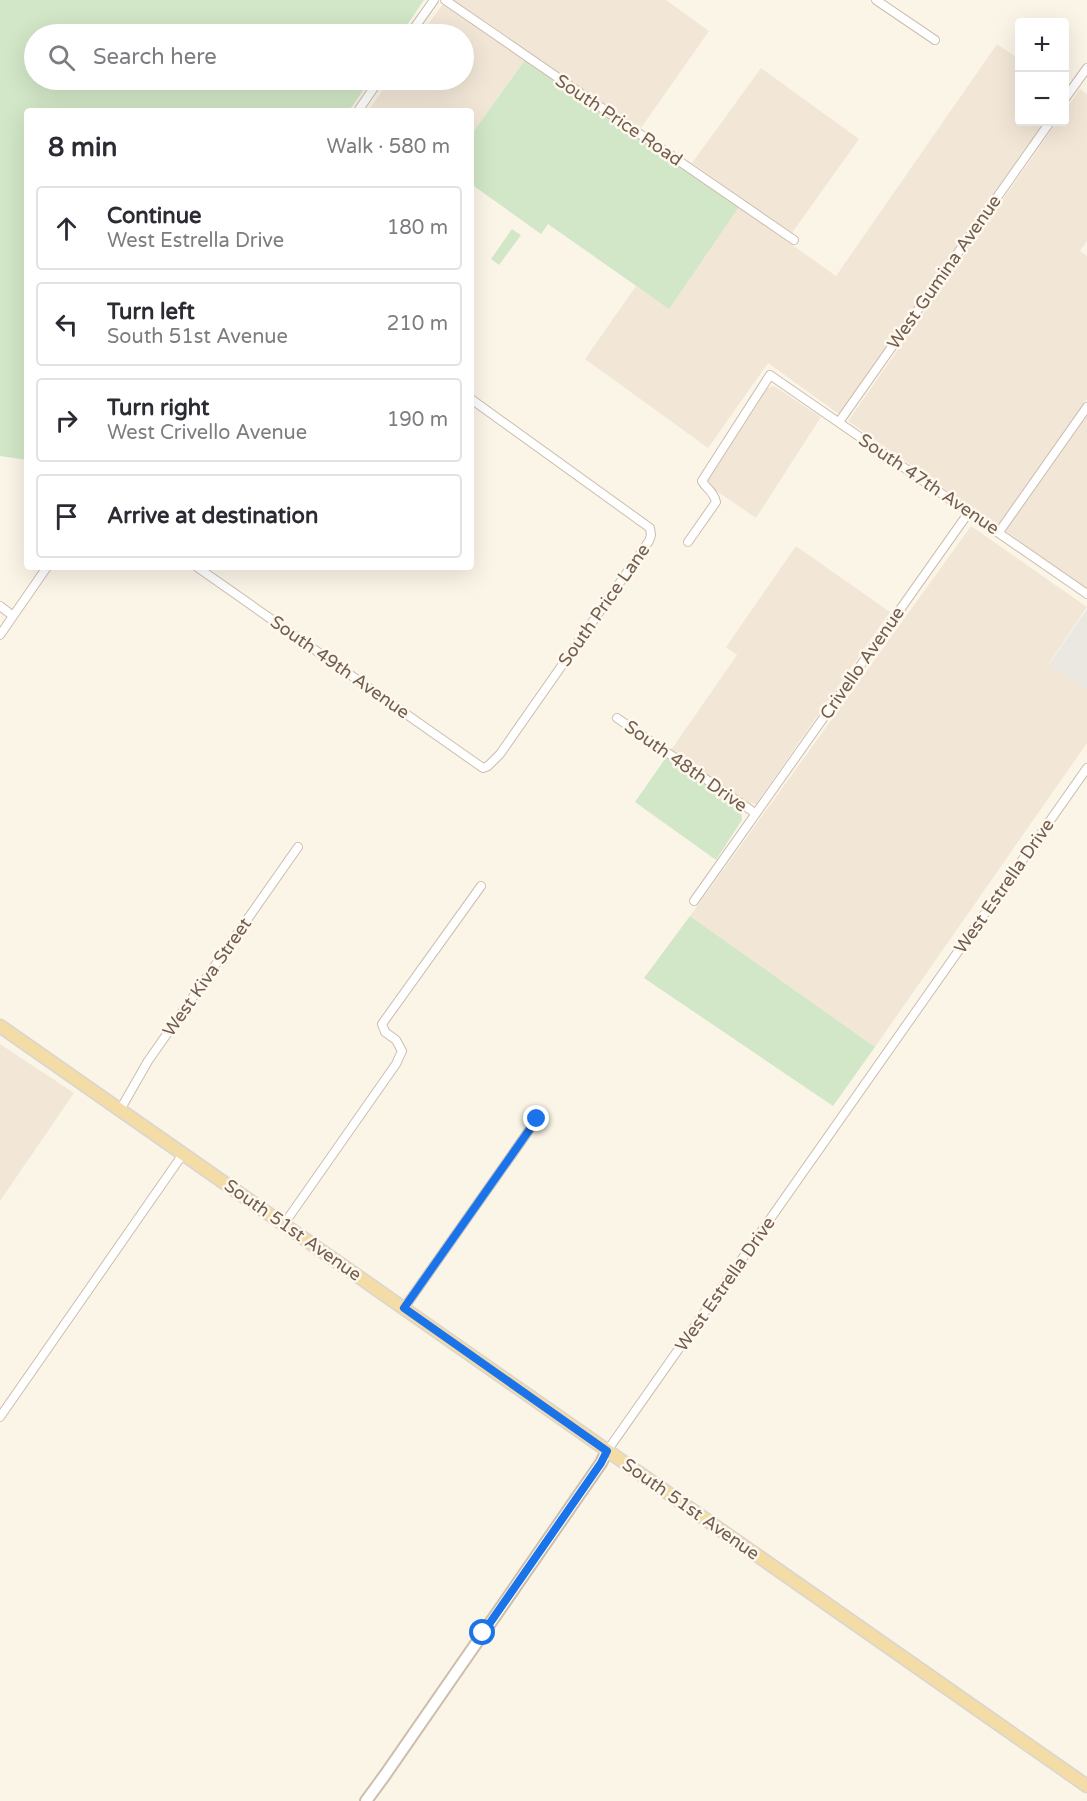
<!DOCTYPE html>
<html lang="en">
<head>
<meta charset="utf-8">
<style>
	body { margin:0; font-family:"Varela Round",sans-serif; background:#f7f7f7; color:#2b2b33 }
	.controls { position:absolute; right:18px; top:18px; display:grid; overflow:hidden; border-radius:6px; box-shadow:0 6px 24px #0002 }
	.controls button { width:54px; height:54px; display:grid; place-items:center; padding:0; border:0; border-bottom:2px solid #e1e1e2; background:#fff; color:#2b2b33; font:30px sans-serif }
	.stop { position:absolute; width:18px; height:18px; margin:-14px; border:4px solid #1a73e8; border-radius:50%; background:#fff }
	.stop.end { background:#1a73e8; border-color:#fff; box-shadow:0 2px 6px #0008 }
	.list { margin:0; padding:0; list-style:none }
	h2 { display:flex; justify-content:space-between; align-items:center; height:78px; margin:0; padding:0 24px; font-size:26px }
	h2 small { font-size:20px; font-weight:400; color:#7c7c81 }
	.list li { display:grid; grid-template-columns:39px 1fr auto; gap:18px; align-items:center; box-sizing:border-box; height:84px; margin:0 12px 12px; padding:0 12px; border:2px solid #e1e1e2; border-radius:6px }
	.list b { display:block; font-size:22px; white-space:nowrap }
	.list p { margin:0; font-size:20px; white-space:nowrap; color:#7c7c81 }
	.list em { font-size:20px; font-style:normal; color:#7c7c81 }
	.icon { flex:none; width:33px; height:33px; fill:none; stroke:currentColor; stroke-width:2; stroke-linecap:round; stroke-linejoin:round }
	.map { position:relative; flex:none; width:1087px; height:1801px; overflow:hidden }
	.search { position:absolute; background:#fff; box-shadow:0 6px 24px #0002; left:24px; top:24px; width:450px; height:66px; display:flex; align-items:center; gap:15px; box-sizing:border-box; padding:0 21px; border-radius:33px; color:#7c7c81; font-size:22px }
	.panel { position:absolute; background:#fff; box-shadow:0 6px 24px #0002; left:24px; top:108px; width:450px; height:462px; border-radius:6px }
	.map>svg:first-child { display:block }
	.residential { fill:#f2e7d7 }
	.industrial { fill:#ebe7e1 }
	.green { fill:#d2e7c7 }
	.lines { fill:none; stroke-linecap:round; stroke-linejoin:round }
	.street-casing { stroke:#ccbdae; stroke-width:10 }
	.secondary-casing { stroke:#cebeac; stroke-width:14 }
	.primary-casing { stroke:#dad5d1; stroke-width:15 }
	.street { stroke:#fff; stroke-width:8 }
	.secondary { stroke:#fff; stroke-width:10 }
	.primary { stroke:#f3dca6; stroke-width:12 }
	.route { stroke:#1a73e8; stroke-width:8 }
	.labels { text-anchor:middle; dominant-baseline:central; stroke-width:5; stroke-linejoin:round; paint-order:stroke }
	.street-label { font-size:18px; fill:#725e4e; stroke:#fef8ee }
</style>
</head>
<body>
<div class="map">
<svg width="1087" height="1801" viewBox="0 0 1087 1801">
	<rect width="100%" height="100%" fill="#fbf5e8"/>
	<path class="residential" d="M450 0H666L709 31 641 128Z
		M443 4 525 60 471 135V111H368L390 80H464V34H421Z
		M997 44 1019 59 1020 122H1044L840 415 768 363 708 448 585 359 636 286 669 308 739 207 836 276Z
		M761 68 859 139 792 233 692 163Z
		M1080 89 1087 94V241L1080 251 1087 256V399L998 526 848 421 1057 122H1064L1065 110Z
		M774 386 821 417 756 518 708 485V479L767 388Z
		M1087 412V589L1004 530Z
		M971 526 1087 607 1049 663 1087 690V743L875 1047 690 916Z
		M796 546 890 612 756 804 744 802 671 750 737 655 726 647Z
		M0 1044 74 1093 0 1201Z"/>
	<path class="industrial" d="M1087 609V690L1049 664Z"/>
	<path class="green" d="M0 0H424L401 34H34V80H370L349 111H27V460L0 456Z
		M525 60 739 207 669 309 548 224 541 234 471 184V135Z
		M512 229 521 235 499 265 491 259Z
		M667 756 741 807 742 820 716 860 635 802Z
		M690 916 875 1047 833 1106 644 978Z"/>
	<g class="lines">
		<defs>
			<path id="street" d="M445 0 794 240
				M876 0 935 40
				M410 34 434 0
				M1064 100 1087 68
				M358 111 379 80
				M839 422 1050 122
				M999 532 1087 407
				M688 542 716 502C713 490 707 490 702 481L770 375 1087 594
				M197 567 483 768 488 766 500 754 649 541 651 535 650 528 471 399
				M0 606 13 616
				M0 635 47 567
				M617 718 755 813
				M694 901 969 512
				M120 1110 148 1061 298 847
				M284 1224 396 1064 402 1051 396 1040 385 1032 382 1024 481 886
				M404 1308 537 1119
				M0 1417 183 1154
				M607 1451 1087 768"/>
			<path id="secondary" d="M366 1801 385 1775 601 1463 607 1451"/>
			<path id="primary" d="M0 1026 1087 1786"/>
		</defs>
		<use href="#street" class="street-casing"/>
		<use href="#secondary" class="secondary-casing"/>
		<use href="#primary" class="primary-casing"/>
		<use href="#street" class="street"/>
		<use href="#secondary" class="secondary"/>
		<use href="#primary" class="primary"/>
	</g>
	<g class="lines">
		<path class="route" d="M483 1633 601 1463 607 1451 404 1308 537 1119"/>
	</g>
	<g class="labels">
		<g class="street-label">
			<text transform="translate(619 120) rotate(34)">South Price Road</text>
			<text transform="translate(944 272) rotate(-55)">West Gumina Avenue</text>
			<text transform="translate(929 484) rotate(34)">South 47th Avenue</text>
			<text transform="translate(604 605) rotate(-55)">South Price Lane</text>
			<text transform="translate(862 663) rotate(-55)">Crivello Avenue</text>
			<text transform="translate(340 667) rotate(35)">South 49th Avenue</text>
			<text transform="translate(686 766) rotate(35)">South 48th Drive</text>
			<text transform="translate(1004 886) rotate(-55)">West Estrella Drive</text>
			<text transform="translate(207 977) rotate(-55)">West Kiva Street</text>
			<text transform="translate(293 1230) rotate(35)">South 51st Avenue</text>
			<text transform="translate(725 1284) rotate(-55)">West Estrella Drive</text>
			<text transform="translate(691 1509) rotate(35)">South 51st Avenue</text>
		</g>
	</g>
</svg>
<div class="controls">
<button>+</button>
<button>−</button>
</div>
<div class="stop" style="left:483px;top:1633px"></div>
<div class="stop end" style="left:537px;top:1119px"></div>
<div class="search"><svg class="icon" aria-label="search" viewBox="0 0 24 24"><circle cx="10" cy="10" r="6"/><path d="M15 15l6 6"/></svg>Search here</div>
<section class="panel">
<h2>8 min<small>Walk · 580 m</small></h2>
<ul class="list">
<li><svg class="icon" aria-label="ahead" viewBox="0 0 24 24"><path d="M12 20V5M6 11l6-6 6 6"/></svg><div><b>Continue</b><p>West Estrella Drive</p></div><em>180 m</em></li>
<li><svg class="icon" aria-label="left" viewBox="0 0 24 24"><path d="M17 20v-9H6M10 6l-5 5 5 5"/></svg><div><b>Turn left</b><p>South 51st Avenue</p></div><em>210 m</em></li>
<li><svg class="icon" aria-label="right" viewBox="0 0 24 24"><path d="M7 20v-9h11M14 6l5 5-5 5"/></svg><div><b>Turn right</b><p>West Crivello Avenue</p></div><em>190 m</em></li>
<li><svg class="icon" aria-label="arrive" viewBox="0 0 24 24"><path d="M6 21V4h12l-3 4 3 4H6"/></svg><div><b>Arrive at destination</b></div></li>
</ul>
</section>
</div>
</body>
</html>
